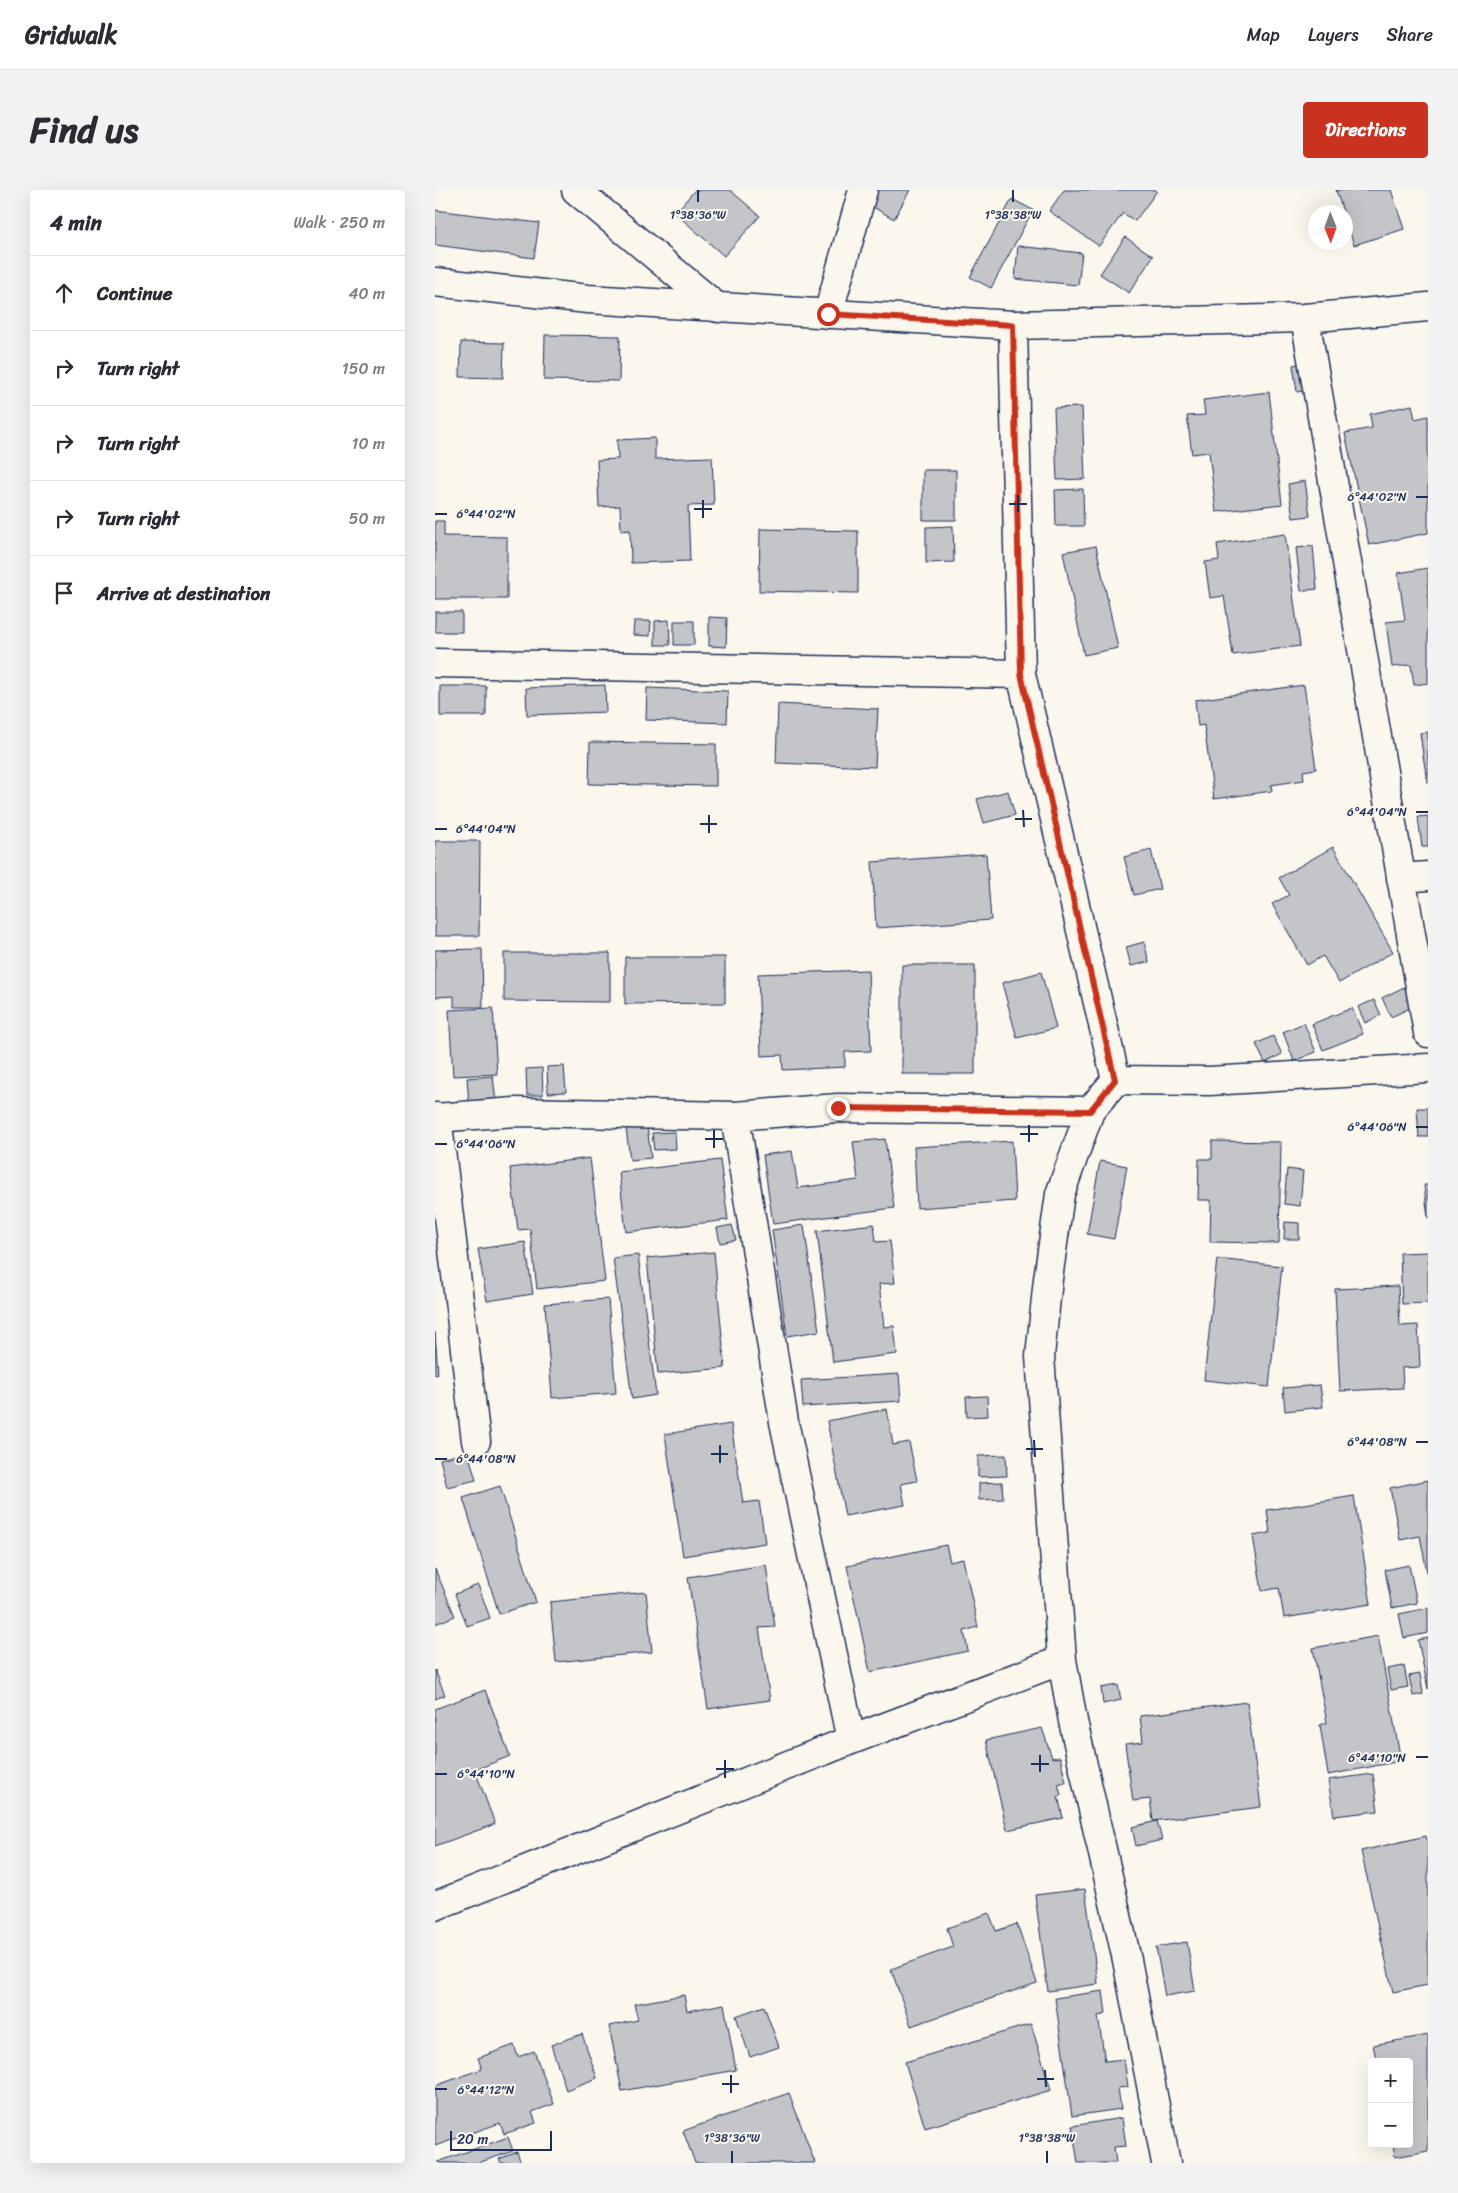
<!DOCTYPE html>
<html lang="en">
<head>
<meta charset="utf-8">
<style>
	body { margin:0; font-family:Sriracha,sans-serif; background:#f2f2f3; color:#2b2b33 }
	.controls { position:absolute; right:15px; bottom:15px; display:grid; overflow:hidden; border-radius:5px; box-shadow:0 5px 20px #0002 }
	.controls button { width:45px; height:45px; display:grid; place-items:center; padding:0; border:0; border-bottom:1px solid #e1e1e2; background:#fff; color:#2b2b33; font:25px sans-serif }
	.compass { position:absolute; left:873px; top:15px; width:45px; height:45px; border-radius:50%; background:#fff; box-shadow:0 5px 20px #0002; rotate:179deg }
	.scale { position:absolute; left:15px; bottom:12px; width:102px; box-sizing:border-box; padding-left:5px; border:2px solid #1b2f5e; border-top:0; font-size:14px; line-height:18px; white-space:nowrap; color:#1b2f5e; -webkit-text-stroke:4px #fbf7ec; paint-order:stroke }
	.stop { position:absolute; width:15px; height:15px; margin:-11px; border:4px solid #c8321e; border-radius:50%; background:#fff }
	.stop.end { background:#c8321e; border-color:#fff; box-shadow:0 1px 5px #0008 }
	.list { margin:0; padding:0; list-style:none }
	h2 { display:flex; justify-content:space-between; align-items:center; height:65px; margin:0; padding:0 20px; font-size:21px }
	h2 small { font-size:16px; font-weight:400; color:#7c7c81 }
	.list li { display:grid; grid-template-columns:32px 1fr auto; gap:15px; align-items:center; box-sizing:border-box; height:75px; padding:0 20px; border-top:1px solid #e1e1e2 }
	.list b { display:block; font-size:19px; white-space:nowrap }
	.list em { font-size:16px; font-style:normal; color:#7c7c81 }
	.icon { flex:none; width:28px; height:28px; fill:none; stroke:currentColor; stroke-width:2; stroke-linecap:round; stroke-linejoin:round }
	.map { position:relative; flex:none; width:993px; height:1973px; overflow:hidden; border-radius:5px }
	header { display:flex; align-items:center; gap:30px; box-sizing:border-box; height:70px; padding:0 25px; background:#fff; border-bottom:1px solid #e1e1e2 }
	header strong { font-size:24px }
	nav { display:flex; gap:28px; margin-inline-start:auto; font-size:18px }
	.intro { display:flex; align-items:center; justify-content:space-between; box-sizing:border-box; height:120px; padding:0 30px }
	h1 { margin:0; font-size:35px }
	.button { padding:12px 22px; border-radius:5px; background:#c8321e; color:#fff; font-size:18px; font-weight:700 }
	main { display:flex; gap:30px; padding:0 30px }
	aside { flex:1; background:#fff; border-radius:5px; box-shadow:0 5px 20px #0002 }
	.map>svg:first-child { display:block }
	.building { fill:#c3c5c9; stroke:#1b2f5e }
	.lines { fill:none; stroke-linecap:round; stroke-linejoin:round }
	.minor-casing { stroke:#1b2f5e; stroke-width:31 }
	.tertiary-casing { stroke:#1b2f5e; stroke-width:31 }
	.minor { stroke:#fbf7ec; stroke-width:28 }
	.tertiary { stroke:#fbf7ec; stroke-width:28 }
	.route { stroke:#c8321e; stroke-width:6 }
	.ticks { fill:none; stroke:#1b2f5e; stroke-width:2 }
	.ticks-label { font-size:12px; text-anchor:middle; fill:#1b2f5e; stroke:#fbf7ec; stroke-width:4; stroke-linejoin:round; paint-order:stroke }
</style>
</head>
<body>
<header>
<strong>Gridwalk</strong>
<nav><a>Map</a><a>Layers</a><a>Share</a></nav>
</header>
<div class="intro"><h1>Find us</h1><a class="button">Directions</a></div>
<main>
<aside>
<h2>4 min<small>Walk · 250 m</small></h2>
<ul class="list">
<li><svg class="icon" aria-label="ahead" viewBox="0 0 24 24"><path d="M12 20V5M6 11l6-6 6 6"/></svg><div><b>Continue</b></div><em>40 m</em></li>
<li><svg class="icon" aria-label="right" viewBox="0 0 24 24"><path d="M7 20v-9h11M14 6l5 5-5 5"/></svg><div><b>Turn right</b></div><em>150 m</em></li>
<li><svg class="icon" aria-label="right" viewBox="0 0 24 24"><path d="M7 20v-9h11M14 6l5 5-5 5"/></svg><div><b>Turn right</b></div><em>10 m</em></li>
<li><svg class="icon" aria-label="right" viewBox="0 0 24 24"><path d="M7 20v-9h11M14 6l5 5-5 5"/></svg><div><b>Turn right</b></div><em>50 m</em></li>
<li><svg class="icon" aria-label="arrive" viewBox="0 0 24 24"><path d="M6 21V4h12l-3 4 3 4H6"/></svg><div><b>Arrive at destination</b></div></li>
</ul>
</aside>
<div class="map">
<svg width="993" height="1973" viewBox="0 0 993 1973">
	<rect width="100%" height="100%" fill="#fbf7ec"/>
	<filter id="ink" filterUnits="userSpaceOnUse"><feTurbulence type="fractalNoise" baseFrequency=".02" numOctaves="2"/><feDisplacementMap in="SourceGraphic" scale="10" xChannelSelector="R" yChannelSelector="G"/><feConvolveMatrix kernelMatrix="1 2 1 2 8 2 1 2 1" color-interpolation-filters="sRGB"/></filter>
	<g filter="url(#ink)">
		<path class="building" d="M260 0H295L325 26 289 66 240 23Z
			M439 0H475L459 29 431 13Z
			M629 0H720L722 1 700 31 688 23 664 56 614 21Z
			M901 0H956L969 39 919 55Z
			M577 9 598 20 556 98 535 87Z
			M0 20 104 33 99 68 0 55Z
			M690 47 718 66 694 103 665 84Z
			M583 56 647 63 643 95 580 89Z
			M110 145 185 146 184 191 109 190Z
			M26 152 69 153 68 188 25 187Z
			M874 172 879 199 862 202 858 175Z
			M834 202 847 314 781 322 774 262 757 264 752 226 770 225 768 210Z
			M977 215 980 229 993 226V343L934 355 910 243 937 238 935 224Z
			M647 217 650 289 622 290 619 218Z
			M220 248V269L277 267 279 315 253 316 255 371 196 373 195 340 186 341 185 316 164 317 162 270 183 269 182 250Z
			M488 280H521V330H488Z
			M870 291 875 326 858 328 853 294Z
			M648 299 649 336H621L620 300Z
			M0 331H9V346L72 347V409H0Z
			M518 336 519 372 491 373V337Z
			M325 339 423 341V403L324 401Z
			M850 344 865 456 798 465 789 406 775 408 770 372 784 370 782 354Z
			M661 356 683 458 649 465 628 362Z
			M878 356 882 399 866 401 861 358Z
			M993 378V493L979 495 976 475 957 477 951 432 970 430 963 383Z
			M0 422H27V442H0Z
			M274 427 292 428 291 457 274 456Z
			M234 430 235 455H220V431Z
			M199 431H216L215 446 198 445Z
			M239 431H259V455H239Z
			M170 495 171 522 92 525 91 498Z
			M869 495 881 579 868 581 869 590 836 595 837 601 779 609 769 535 763 536 760 510Z
			M5 496H51V526H5Z
			M212 498 293 501 292 533 211 530Z
			M343 514 443 519 440 577 341 573Z
			M993 542V592L992 593 985 543Z
			M155 552 281 554V596L154 594Z
			M573 601 580 625 549 633 542 609Z
			M993 626V657H987L983 627Z
			M0 651H45L44 746H0Z
			M898 657 958 762 904 793 888 766 872 775 837 714 854 705 844 688Z
			M716 660 725 699 699 705 689 667Z
			M551 664 556 730 441 738 437 672Z
			M709 752 714 772 696 776 691 757Z
			M47 759 48 817H19V806L0 807V760Z
			M69 763H175V812L69 811Z
			M190 767H290V813L190 814Z
			M467 775H540V884H467Z
			M433 780 436 861 410 862V877L348 880 347 865 326 866 323 784Z
			M606 782 621 838 582 848 567 793Z
			M969 797 979 816 956 827 947 808Z
			M939 810 946 825 930 833 923 817Z
			M58 818 62 884 18 886 14 820Z
			M917 818 928 844 888 860 877 834Z
			M869 833 881 862 859 871 848 842Z
			M838 846 847 864 830 873 821 854Z
			M129 876 131 902 113 903 112 877Z
			M107 878 108 905H92L91 879Z
			M58 886 61 913 34 914 32 888Z
			M982 918H993V947H984Z
			M212 935 216 968 195 970 191 938Z
			M240 942 241 959 219 960 217 943Z
			M450 949 459 1018 338 1034 328 965 357 961 363 998 423 990 418 952Z
			M577 951 580 1011 482 1018 479 957Z
			M777 951 846 952 844 1053 775 1052 776 1010H763L764 969H777Z
			M155 968 170 1091 102 1099 95 1039 83 1040 75 978Z
			M285 970 293 1030 191 1042 184 982Z
			M665 971 692 976 679 1049 652 1044Z
			M852 979 868 981 865 1016 849 1014Z
			M989 995H993V1028Z
			M850 1032 864 1033V1049H849Z
			M439 1034 441 1052 455 1051 460 1093 444 1094 449 1137 459 1136 462 1164 398 1172 382 1041Z
			M297 1035 301 1050 285 1053 282 1038Z
			M369 1035 384 1141 352 1146 337 1040Z
			M90 1052 98 1104 52 1111 43 1059Z
			M279 1062 290 1178 223 1184 212 1068Z
			M993 1062V1113L967 1114 965 1063Z
			M203 1065 221 1205 197 1209 178 1068Z
			M782 1069 847 1076 834 1197 769 1190Z
			M963 1096 965 1136 983 1135 985 1177 967 1178 968 1198 905 1201 900 1099Z
			M173 1109 181 1203 117 1208 110 1114Z
			M0 1142 3 1184 0 1185Z
			M464 1184 466 1211 368 1217 366 1190Z
			M885 1195 888 1217 850 1221 848 1198Z
			M552 1206 553 1226 532 1227 531 1207Z
			M452 1219 458 1255 474 1252 482 1291 466 1294 470 1315 410 1326 392 1231Z
			M296 1234 308 1313 324 1311 330 1353 248 1366 230 1244Z
			M33 1262 41 1290 12 1297 5 1269Z
			M571 1265 572 1286 543 1287V1266Z
			M993 1290V1387L985 1346 965 1350 955 1298Z
			M567 1292 568 1309 544 1310V1293Z
			M65 1296 101 1412 64 1424 28 1308Z
			M919 1306 936 1414 849 1428 844 1398 827 1401 818 1346 835 1343 832 1320Z
			M511 1355 515 1372 528 1369 543 1437 529 1441 533 1461 435 1482 412 1376Z
			M331 1375 340 1437 324 1438 335 1510 273 1519 253 1387Z
			M974 1375 982 1413 957 1418 950 1380Z
			M0 1379 20 1426 0 1434Z
			M43 1395 55 1428 32 1436 20 1404Z
			M211 1402 217 1462 121 1472 115 1412Z
			M993 1418V1443L969 1448 964 1424Z
			M943 1446 966 1571 893 1585 885 1535 892 1533 878 1458Z
			M993 1448V1499L983 1450Z
			M969 1476 973 1497 956 1500 952 1479Z
			M0 1480 10 1505 0 1509Z
			M985 1484 988 1504 978 1506 974 1486Z
			M683 1495 686 1510 668 1514 666 1498Z
			M50 1500 75 1566 40 1580 60 1634 0 1656V1519Z
			M812 1512 826 1617 718 1631 715 1609 698 1611 690 1554 708 1552 705 1526Z
			M607 1538 617 1568 625 1567 631 1592 623 1594 626 1605 623 1606 628 1628 572 1640 551 1550Z
			M938 1584 943 1621 899 1626 893 1590Z
			M722 1631 727 1650 701 1656 697 1637Z
			M991 1646 993 1655V1795L958 1802 926 1661Z
			M650 1699 663 1794 613 1801 600 1705Z
			M554 1723 561 1741 582 1734 602 1793 476 1836 456 1779 518 1757 512 1738Z
			M752 1752 760 1801 730 1806 721 1757Z
			M668 1801 671 1824 663 1826 670 1871 689 1869 693 1897 683 1898 686 1919 637 1926 620 1808Z
			M249 1805 252 1821 289 1814 301 1880 187 1901 174 1836 203 1830 199 1814Z
			M329 1816 344 1857 315 1867 301 1826Z
			M596 1834 616 1900 490 1938 470 1872Z
			M147 1844 162 1888 131 1900 116 1855Z
			M993 1845V1961L960 1967 958 1954H974V1872H942L938 1855Z
			M79 1855 83 1867 99 1861 119 1914 97 1922 101 1933 69 1944 65 1933 0 1956V1896L47 1879 43 1868Z
			M354 1903 380 1973H260L248 1941Z
			M687 1928 691 1956 679 1957 681 1973H643L637 1936Z
			M73 1947 78 1961 43 1973H0Z
			M82 1962 86 1973H66L64 1969Z"/>
		<g class="lines">
			<defs>
				<path id="minor" d="M141 0 283 118
					M393 124 428 0
					M870 128 993 843
					M578 135 586 484 681 890
					M0 473 586 484
					M966 688 993 686
					M300 926 349 1232 416 1550
					M2 927 41 1251
					M0 928 80 922 300 926 403 918 655 921
					M0 1716 416 1550 627 1470
					M731 1973 692 1770 638 1531 627 1470 605 1166 613 1089 625 1004 655 921 681 890 774 891 993 878"/>
				<path id="tertiary" d="M0 92 153 109 578 135 870 128 993 117"/>
			</defs>
			<use href="#minor" class="minor-casing"/>
			<use href="#tertiary" class="tertiary-casing"/>
			<use href="#minor" class="minor"/>
			<use href="#tertiary" class="tertiary"/>
		</g>
	</g>
	<g class="lines" filter="url(#ink)">
		<path class="route" d="M393 124 578 135 586 484 680 890 655 921 403 918"/>
	</g>
	<path class="ticks" d="M263 0V12M578 0V12M583 305V322M981 307H993M268 310V328M574 314H592M259 319H277M0 324H12M588 620 589 637M981 622H993M274 625V643M580 629H597M265 634H282M0 639H12M594 935V952M981 937H993M279 940V958M585 944H603M270 949H288M0 954H12M599 1250 600 1267M981 1252H993M285 1255V1273M591 1259H608M276 1264H293M0 1269H12M605 1565V1582M981 1567H993M290 1570V1588M596 1574H614M281 1579H299M0 1584H12M610 1880 611 1897M296 1885V1903M602 1889H619M287 1894H304M0 1899H12M297 1961V1973M612 1961V1973"/>
	<g class="ticks-label">
		<text x="263" y="29">1°38'36"W</text>
		<text x="578" y="29">1°38'38"W</text>
		<text x="942" y="311">6°44'02"N</text>
		<text x="51" y="328">6°44'02"N</text>
		<text x="942" y="626">6°44'04"N</text>
		<text x="51" y="643">6°44'04"N</text>
		<text x="942" y="941">6°44'06"N</text>
		<text x="51" y="958">6°44'06"N</text>
		<text x="942" y="1256">6°44'08"N</text>
		<text x="51" y="1273">6°44'08"N</text>
		<text x="942" y="1572">6°44'10"N</text>
		<text x="51" y="1588">6°44'10"N</text>
		<text x="51" y="1904">6°44'12"N</text>
		<text x="297" y="1952">1°38'36"W</text>
		<text x="612" y="1952">1°38'38"W</text>
	</g>
</svg>
<div class="controls">
<button>+</button>
<button>−</button>
</div>
<svg class="compass" viewBox="-18 -18 36 36"><path d="M0-13l5 13h-10z" fill="#e53935"/><path d="M0 13l5-13h-10z" fill="#7c7c81"/></svg>
<div class="scale">20 m</div>
<div class="stop" style="left:393px;top:124px"></div>
<div class="stop end" style="left:403px;top:918px"></div>
</div>
</main>
</body>
</html>
